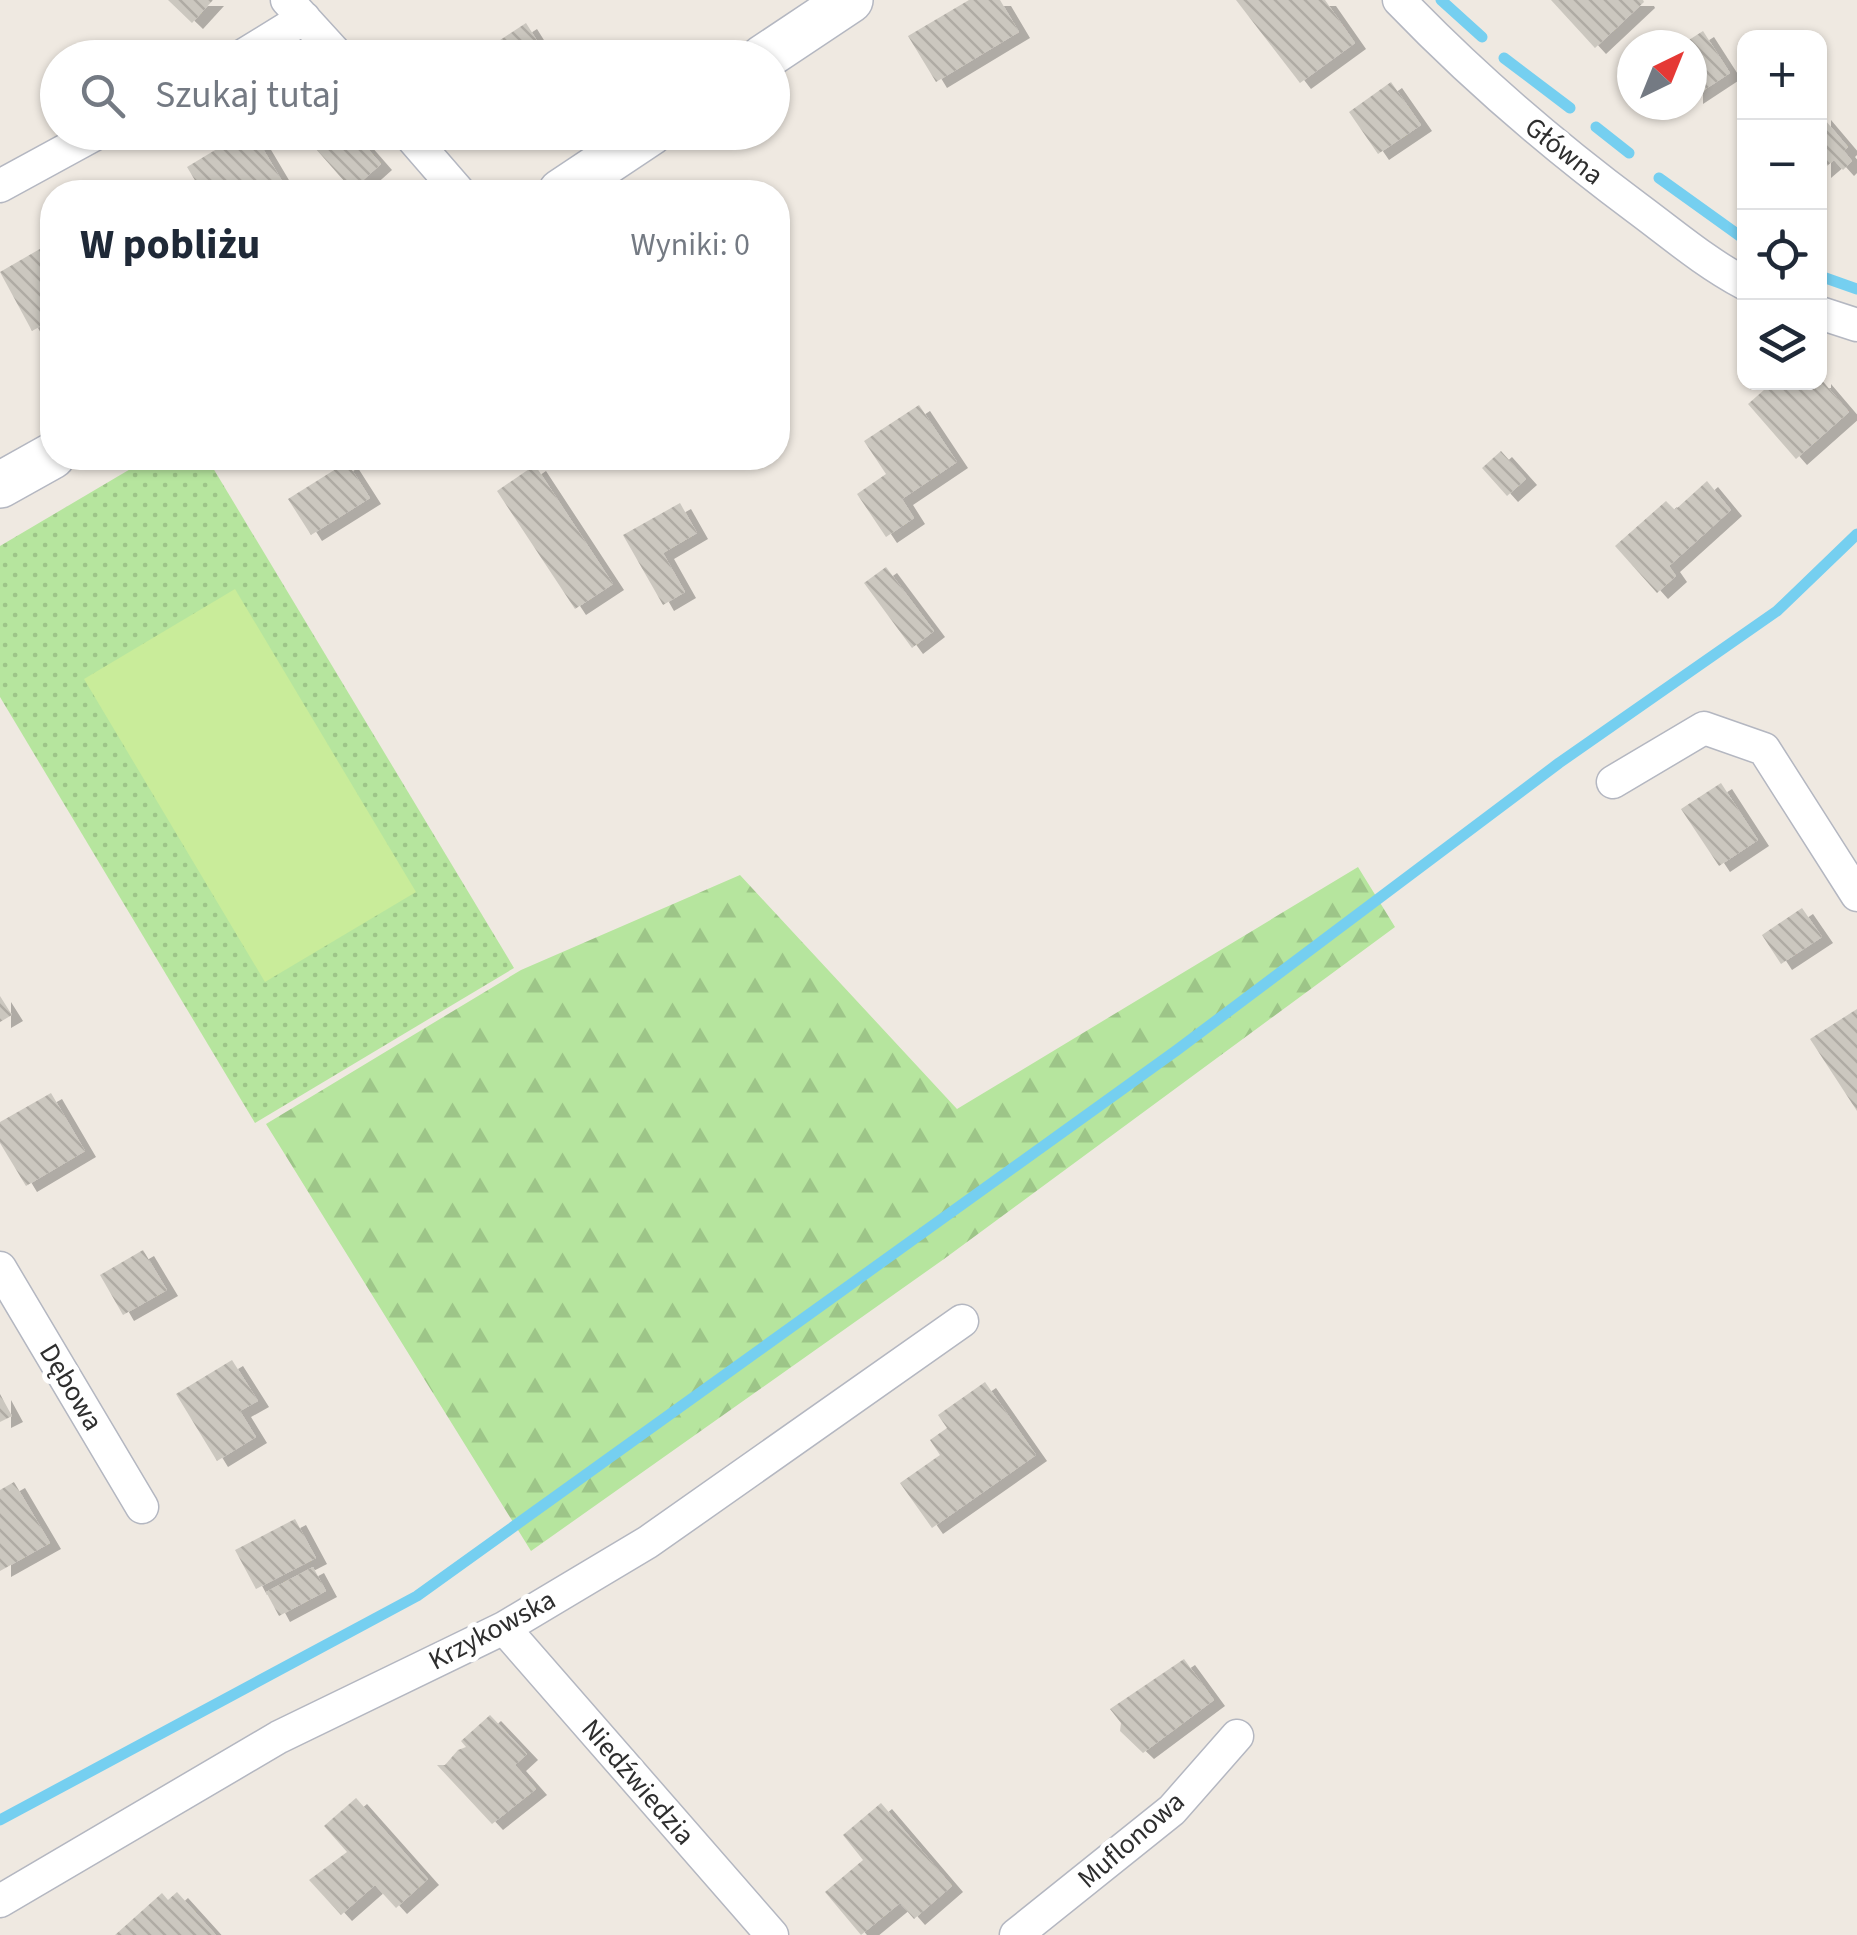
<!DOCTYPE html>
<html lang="pl">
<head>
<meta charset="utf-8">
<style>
	body { margin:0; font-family:"Source Sans 3",sans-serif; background:#f6f6f7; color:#1f2937 }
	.controls { position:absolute; right:30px; top:30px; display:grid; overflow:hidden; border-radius:20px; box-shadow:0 2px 8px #0004 }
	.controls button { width:90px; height:90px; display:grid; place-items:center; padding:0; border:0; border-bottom:2px solid #e0e1e3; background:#fff; color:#1f2937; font:50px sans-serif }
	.compass { position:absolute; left:1617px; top:30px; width:90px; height:90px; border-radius:50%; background:#fff; box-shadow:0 2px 8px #0004; rotate:43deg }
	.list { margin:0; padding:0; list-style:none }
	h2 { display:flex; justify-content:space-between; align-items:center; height:130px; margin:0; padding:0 40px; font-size:42px }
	h2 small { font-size:32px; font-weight:400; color:#747a83 }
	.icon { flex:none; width:55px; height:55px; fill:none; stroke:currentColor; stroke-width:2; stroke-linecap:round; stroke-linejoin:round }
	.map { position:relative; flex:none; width:1857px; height:1935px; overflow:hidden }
	.search { position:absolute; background:#fff; box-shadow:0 2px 8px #0004; left:40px; top:40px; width:750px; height:110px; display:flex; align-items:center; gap:25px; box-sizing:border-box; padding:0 35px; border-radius:55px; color:#747a83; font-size:38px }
	.panel { position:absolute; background:#fff; box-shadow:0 2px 8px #0004; left:40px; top:180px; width:750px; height:290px; border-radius:40px }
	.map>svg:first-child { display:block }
	.forest { fill:url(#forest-firs) }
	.park { fill:url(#park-dots) }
	.pitch { fill:#c9ec9a }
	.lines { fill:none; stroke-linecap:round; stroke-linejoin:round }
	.stream { stroke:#75cff0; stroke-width:11 }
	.building { fill:url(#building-back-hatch); filter:url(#shadow) }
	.street-casing { stroke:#b4b7c1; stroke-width:35 }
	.secondary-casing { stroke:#b4b7c1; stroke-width:48 }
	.street { stroke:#fff; stroke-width:32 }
	.secondary { stroke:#fff; stroke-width:45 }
	.labels { text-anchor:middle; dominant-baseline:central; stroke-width:10; stroke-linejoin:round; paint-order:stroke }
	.street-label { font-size:28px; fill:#2e2e2e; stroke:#fff }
</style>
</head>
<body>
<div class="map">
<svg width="1857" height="1935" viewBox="0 0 1857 1935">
	<defs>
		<pattern id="forest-firs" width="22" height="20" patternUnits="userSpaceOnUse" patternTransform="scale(2.5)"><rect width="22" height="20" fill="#b6e59e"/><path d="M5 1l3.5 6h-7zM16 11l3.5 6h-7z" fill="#9dc588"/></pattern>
		<pattern id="park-dots" width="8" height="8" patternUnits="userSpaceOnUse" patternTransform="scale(2.5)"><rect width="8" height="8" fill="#b6e59e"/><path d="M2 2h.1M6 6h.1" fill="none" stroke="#9dc588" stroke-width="1.8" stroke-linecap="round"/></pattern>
		<pattern id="building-back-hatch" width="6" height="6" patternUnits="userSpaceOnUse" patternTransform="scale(2.5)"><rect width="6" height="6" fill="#cbc7bf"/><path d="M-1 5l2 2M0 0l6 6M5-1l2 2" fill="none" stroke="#afaba4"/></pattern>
		<filter id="shadow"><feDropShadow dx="11" dy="6" stdDeviation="0" flood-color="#0004"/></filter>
	</defs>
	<rect width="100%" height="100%" fill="#efe9e1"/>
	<path class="forest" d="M1358 867 1395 927 944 1259 531 1551 266 1124 521 970 740 875 957 1109Z"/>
	<path class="park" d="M149 458H207L514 968 255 1123 0 697V546Z"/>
	<path class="pitch" d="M235 589 416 892 265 982 84 679Z"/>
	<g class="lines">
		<path class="stream" d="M1441 0 1482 37
			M1504 58 1570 108
			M1596 127 1629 153
			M1659 178 1744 239
			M1820 276 1857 289
			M0 1820 417 1596 1177 1050 1559 763 1777 611 1857 534"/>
	</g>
	<path class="building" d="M168 0H213L192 23Z
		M969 0H1000L1019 32 936 82 908 36Z
		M1236 0H1325L1355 43 1300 83Z
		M1551 0H1643L1644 2 1595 48Z
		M526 23 548 58H490L485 50Z
		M1703 31 1730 73 1692 98V45H1681Z
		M1391 82 1421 125 1378 154 1349 112Z
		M1820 114 1848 147 1844 151 1852 161 1843 170 1834 160 1820 172Z
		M245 132H253L288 191 202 192 187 167Z
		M301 132H353L381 164 352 190Z
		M52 242V320L32 331 0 272Z
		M1820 378 1849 412 1796 459 1748 404 1773 382H1820Z
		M919 405 957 462 902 499 914 518 886 537 857 494 886 474 864 441Z
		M1501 451 1526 479 1507 496 1482 468Z
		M347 462 370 498 311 535 288 499Z
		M535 465 613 584 575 609 497 491Z
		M1707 481 1731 510 1669 566 1676 576 1657 593 1615 546 1666 501 1675 510Z
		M680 503 697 533 663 553 685 592 663 605 623 535Z
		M886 567 934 631 912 648 864 583Z
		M1721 783 1758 840 1719 866 1681 809Z
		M1802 908 1822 937 1781 964 1762 935Z
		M0 996 12 1015 0 1022Z
		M1857 1009V1111L1810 1039Z
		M51 1093 85 1151 26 1186 0 1143V1122Z
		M143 1250 167 1290 123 1315 100 1275Z
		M232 1360 258 1401 240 1411 256 1437 217 1461 176 1394Z
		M985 1382 1036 1455 932 1528 900 1483 940 1455 930 1440 947 1428 938 1415Z
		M0 1394 12 1416 0 1422Z
		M14 1482 50 1543 0 1571V1490Z
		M295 1519 316 1558 256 1589 235 1550Z
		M313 1567 326 1591 279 1616 266 1592Z
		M1184 1659 1214 1700 1143 1753 1120 1731 1121 1723 1110 1709Z
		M490 1715 527 1754 515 1765 536 1789 492 1824 437 1765H445L458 1750 466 1747 461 1741Z
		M356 1798 428 1879 396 1908 375 1885 341 1915 309 1880 347 1852 324 1826Z
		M881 1803 952 1886 914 1919 900 1903 861 1935 825 1892 863 1860 843 1835Z
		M177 1892 216 1935H115L162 1893 168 1900Z"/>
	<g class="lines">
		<defs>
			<path id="street" d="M287 0 340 58
				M1399 0C1473 77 1551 144 1637 208 1672 234 1706 263 1744 283
				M239 58 304 18
				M407 132 459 192
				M0 186 99 132
				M1820 313 1857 325
				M1613 782 1704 728 1764 749 1857 895
				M0 1268 142 1507
				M504 1628 772 1935
				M0 1901 279 1737 504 1628 648 1542 962 1321
				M1016 1935 1172 1810 1237 1736"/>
			<path id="secondary" d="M763 58 850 0
				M561 192 651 132
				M0 485 52 456"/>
		</defs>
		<use href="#street" class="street-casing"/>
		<use href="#secondary" class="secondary-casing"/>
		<use href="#street" class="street"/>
		<use href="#secondary" class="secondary"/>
	</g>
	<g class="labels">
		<g class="street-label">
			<text transform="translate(1564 151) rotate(38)">Główna</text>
			<text transform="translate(71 1387) rotate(59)">Dębowa</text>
			<text transform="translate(492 1630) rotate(-28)">Krzykowska</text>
			<text transform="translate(638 1782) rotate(49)">Niedźwiedzia</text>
			<text transform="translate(1131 1840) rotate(-41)">Muflonowa</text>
		</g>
	</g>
</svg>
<div class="controls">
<button>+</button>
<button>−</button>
<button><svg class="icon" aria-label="locate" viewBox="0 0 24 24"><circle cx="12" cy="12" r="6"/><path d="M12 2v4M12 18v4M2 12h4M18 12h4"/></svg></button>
<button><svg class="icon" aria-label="layers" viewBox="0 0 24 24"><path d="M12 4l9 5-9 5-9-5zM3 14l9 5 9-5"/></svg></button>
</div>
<svg class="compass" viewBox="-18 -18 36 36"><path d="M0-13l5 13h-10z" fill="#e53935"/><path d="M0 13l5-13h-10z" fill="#747a83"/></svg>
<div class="search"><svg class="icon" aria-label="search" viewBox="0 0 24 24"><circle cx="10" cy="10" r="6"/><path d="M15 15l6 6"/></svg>Szukaj tutaj</div>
<section class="panel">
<h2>W pobliżu<small>Wyniki: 0</small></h2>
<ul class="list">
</ul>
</section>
</div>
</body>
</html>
